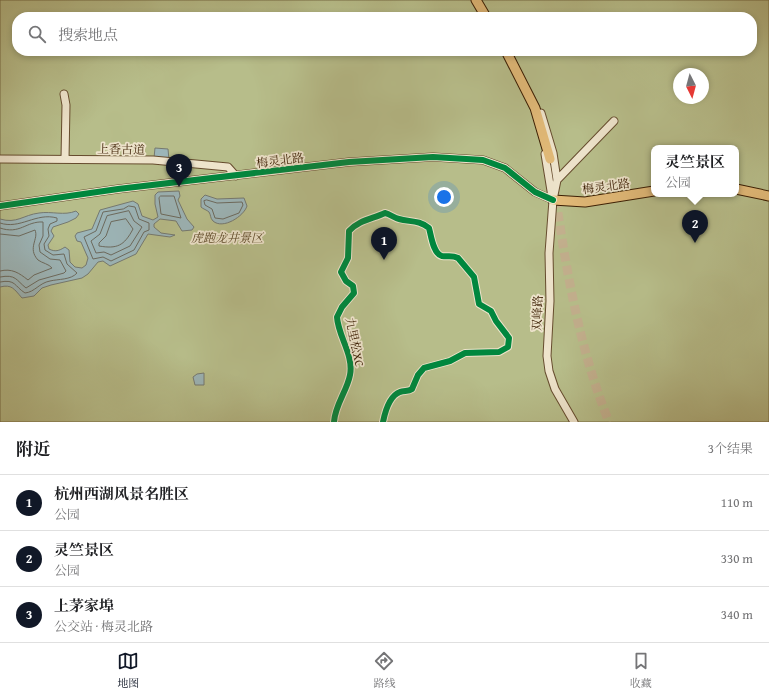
<!DOCTYPE html>
<html lang="zh">
<head>
<meta charset="utf-8">
<style>
	body { margin:0; font-family:"Gentium Book Plus","Noto Serif SC",serif; background:#f6f6f6; color:#202124 }
	.compass { position:absolute; left:673px; top:68px; width:36px; height:36px; border-radius:50%; background:#fff; box-shadow:0 2px 6px #0003; rotate:174deg }
	.you { position:absolute; left:444px; top:197px; width:14px; height:14px; margin:-10px; border:3px solid #fff; border-radius:50%; background:#1a73e8; box-shadow:0 0 0 6px #1a73e833 }
	.badge { display:grid; place-items:center; width:26px; height:26px; border-radius:50%; background:#111827; color:#fff; font-size:13px; font-weight:700 }
	.pin { position:absolute; translate:-50% -33px; filter:drop-shadow(0 1px 2px #0008) }
	.pin::after { content:''; position:absolute; top:21px; width:14px; height:12px; background:inherit; clip-path:polygon(0 0,100% 0,50% 100%) }
	.popup { position:absolute; left:651px; top:145px; width:88px; height:52px; box-sizing:border-box; display:grid; place-content:center; border-radius:8px; background:#fff; filter:drop-shadow(0 1px 3px #0005); font-size:13px; white-space:nowrap; color:#757577 }
	.popup b { font-size:15px; color:#202124 }
	.popup::after { content:''; position:absolute; left:50%; top:100%; margin-left:-8px; border:8px solid transparent; border-top-color:#fff }
	.list { margin:0; padding:0; list-style:none }
	h2 { display:flex; justify-content:space-between; align-items:center; height:52px; margin:0; padding:0 16px; font-size:17px }
	h2 small { font-size:13px; font-weight:400; color:#757577 }
	.list li { display:grid; grid-template-columns:26px 1fr auto; gap:12px; align-items:center; box-sizing:border-box; height:56px; padding:0 16px; border-top:1px solid #e0e0e0 }
	.list b { display:block; font-size:15px; white-space:nowrap }
	.list p { margin:0; font-size:13px; white-space:nowrap; color:#757577 }
	.list em { font-size:13px; font-style:normal; color:#757577 }
	.icon { flex:none; width:22px; height:22px; fill:none; stroke:currentColor; stroke-width:2; stroke-linecap:round; stroke-linejoin:round }
	.map { position:relative; flex:none; width:769px; height:422px; overflow:hidden }
	.search { position:absolute; background:#fff; box-shadow:0 2px 6px #0003; left:12px; right:12px; top:12px; height:44px; display:flex; align-items:center; gap:10px; box-sizing:border-box; padding:0 14px; border-radius:16px; color:#757577; font-size:15px }
	.sheet { height:220px; background:#fff }
	nav { display:flex; justify-content:space-around; align-items:center; box-sizing:border-box; height:56px; border-top:1px solid #e0e0e0; background:#fff; font-size:11px; color:#757577 }
	nav a { display:grid; justify-items:center; gap:2px }
	nav .on { color:#111827 }
	.map>svg:first-child { display:block }
	.green { fill:#b7bd8a; stroke:#796e46; fill-rule:evenodd }
	.water { fill:#9cb5b8; stroke:#757970 }
	.lines { fill:none; stroke-linecap:round; stroke-linejoin:round }
	.shore { stroke:#6c6a5e; stroke-width:1 }
	.major-tunnel { stroke:#c3b08e; stroke-width:9; stroke-dasharray:9 4.5; stroke-linecap:butt }
	.minor-casing { stroke:#664c2e; stroke-width:9 }
	.major-casing { stroke:#3b1e03; stroke-width:11 }
	.minor { stroke:#eee4cc; stroke-width:7 }
	.major { stroke:#e2ba78; stroke-width:9 }
	.cycleway-casing { stroke:#eee4cc; stroke-width:8 }
	.cycleway { stroke:#00873e; stroke-width:6 }
	.labels { text-anchor:middle; dominant-baseline:central; stroke-width:3.5; stroke-linejoin:round; paint-order:stroke }
	.street-label { font-size:12px; fill:#3b1e03; stroke:#eee4cc }
	.park-label { font-size:12px; font-style:italic; fill:#5a4625; stroke:#eee4cc }
</style>
</head>
<body>
<div class="map">
<svg width="769" height="422" viewBox="0 0 769 422">
	<rect width="100%" height="100%" fill="#e5d5b1"/>
	<filter id="stains"><feTurbulence type="fractalNoise" baseFrequency=".005" numOctaves="4"/><feColorMatrix values="0 0 0 0 .2 0 0 0 0 .09 0 0 0 0 .02 0 0 0 .5 -.17"/></filter>
	<radialGradient id="worn" r=".72"><stop offset=".6" stop-color="#630" stop-opacity="0"/><stop offset="1" stop-color="#630" stop-opacity=".3"/></radialGradient>
	<path class="green" d="M0 0H769V422H0ZM17 17H752V51H17ZM679 74H703V98H679ZM654 148H736V194H654Z"/>
	<path class="water" d="M155 148 168 149 169 160 154 158Z
		M179 191 180 196 178 200 187 219 194 227 192 230 182 231 176 221 160 219 154 224V227L161 233 175 235 170 237 148 234 136 254 110 266 103 261 98 262 88 274 82 278 51 285 42 288 34 296 22 298C14 289 12 284 0 287V219C17 224 23 215 39 213 52 211 64 216 76 211L79 214 76 218 68 222 53 227 51 231 54 236 48 245 49 249C55 252 59 251 65 247L69 250 70 262 75 267 82 268 86 265 88 258 81 242 77 241 75 236 77 233 92 229 100 210 133 201 138 204 142 216 153 220 158 217 155 204V195L158 192Z
		M205 195 217 199 244 198 247 206C244 216 223 230 213 221 210 218 211 215 209 212 207 210 203 209 201 207V199Z
		M204 373V385H195L193 377 197 374Z"/>
	<g class="lines">
		<path class="shore" d="M161 196H174L181 218 161 214 159 198Z
			M207 200 217 203 242 202 243 205 239 213 223 219 215 218 212 209 205 205 204 201Z
			M129 206 135 207 139 219 149 223V230L144 232 134 250 111 261 103 257 93 259 84 237 96 231 103 212 123 209Z
			M129 211 134 221 142 227 130 246 111 255 104 252 96 253 91 241 100 234 107 216Z
			M126 219 133 229C124 246 117 249 99 246V243L106 236 111 222Z
			M0 223C20 230 36 212 57 218V221L50 224 48 229 49 236 44 244 45 250 53 255 64 254 67 264 77 273C71 280 58 279 50 281 39 283 35 292 25 293 14 286 16 279 0 282
			M0 228C20 235 26 221 43 222V236L39 245 40 252 50 259 60 260 66 271 64 273 39 280 26 288C16 280 16 274 0 277
			M0 234 19 236 35 230C39 239 27 248 38 260 42 263 49 264 52 268L34 275 28 280C19 273 12 268 0 271"/>
		<path class="major-tunnel" d="M550 159C563 248 575 338 609 422"/>
		<defs>
			<path id="minor" d="M64 94 66 105 65 159
				M541 113 553 153 557 180 553 200 549 253 550 301 547 356 549 371 555 389 574 422
				M545 154 552 197
				M0 159 153 160 228 167 236 176
				M557 180 614 121
				M0 206 118 189 349 162 433 157 483 160 505 168 535 192 553 200"/>
			<path id="major" d="M476 0 486 17
				M506 51 535 108 550 159
				M736 189 769 196
				M553 200 585 202 654 191"/>
		</defs>
		<use href="#minor" class="minor-casing"/>
		<use href="#major" class="major-casing"/>
		<use href="#minor" class="minor"/>
		<use href="#major" class="major"/>
		<defs>
			<path id="cycleway" d="M0 206 118 189 349 162 433 157 483 160 505 168 535 192 553 200
				M334 422C335 405 347 391 350 375 354 355 338 336 337 317L342 307 354 293 353 286 346 281 341 272 348 258 349 231C359 220 372 219 385 213 390 214 394 218 399 219 410 222 419 220 429 228 431 235 433 254 442 256 448 257 452 255 458 258L474 277 479 304 491 311 496 321 509 338 508 347 499 352 465 353 450 361 424 368 418 375 412 389C408 392 404 390 400 392 389 396 385 412 383 422"/>
		</defs>
		<use href="#cycleway" class="cycleway-casing"/>
		<use href="#cycleway" class="cycleway"/>
	</g>
	<g class="labels">
		<g class="street-label">
			<text transform="translate(121 149) rotate(1)">上香古道</text>
			<text transform="translate(280 160) rotate(-7)">梅灵北路</text>
			<text transform="translate(606 186) rotate(-8)">梅灵北路</text>
			<text transform="translate(537 313) rotate(-88)">双峰路</text>
			<text transform="translate(355 342) rotate(78)">九里松XC</text>
		</g>
		<g class="park-label">
			<text x="227" y="237">虎跑龙井景区</text>
		</g>
	</g>
	<rect width="100%" height="100%" filter="url(#stains)"/>
	<rect width="100%" height="100%" fill="url(#worn)"/>
</svg>
<svg class="compass" viewBox="-18 -18 36 36"><path d="M0-13l5 13h-10z" fill="#e53935"/><path d="M0 13l5-13h-10z" fill="#757577"/></svg>
<div class="you"></div>
<div class="pin badge" style="left:384px;top:260px">1</div>
<div class="pin badge" style="left:695px;top:243px">2</div>
<div class="popup"><b>灵竺景区</b>公园</div>
<div class="pin badge" style="left:179px;top:187px">3</div>
<div class="search"><svg class="icon" aria-label="search" viewBox="0 0 24 24"><circle cx="10" cy="10" r="6"/><path d="M15 15l6 6"/></svg>搜索地点</div>
</div>
<section class="sheet">
<h2>附近<small>3个结果</small></h2>
<ul class="list">
<li><span class="badge">1</span><div><b>杭州西湖风景名胜区</b><p>公园</p></div><em>110 m</em></li>
<li><span class="badge">2</span><div><b>灵竺景区</b><p>公园</p></div><em>330 m</em></li>
<li><span class="badge">3</span><div><b>上茅家埠</b><p>公交站 · 梅灵北路</p></div><em>340 m</em></li>
</ul>
</section>
<nav>
<a class="on"><svg class="icon" aria-label="map" viewBox="0 0 24 24"><path d="M3 6l6-2 6 2 6-2v14l-6 2-6-2-6 2zM9 4v14M15 6v14"/></svg>地图</a>
<a><svg class="icon" aria-label="directions" viewBox="0 0 24 24"><path d="M12 3l9 9-9 9-9-9zM9 14v-3h6M13 9l2 2-2 2"/></svg>路线</a>
<a><svg class="icon" aria-label="saved" viewBox="0 0 24 24"><path d="M7 4h10v16l-5-4-5 4z"/></svg>收藏</a>
</nav>
</body>
</html>
